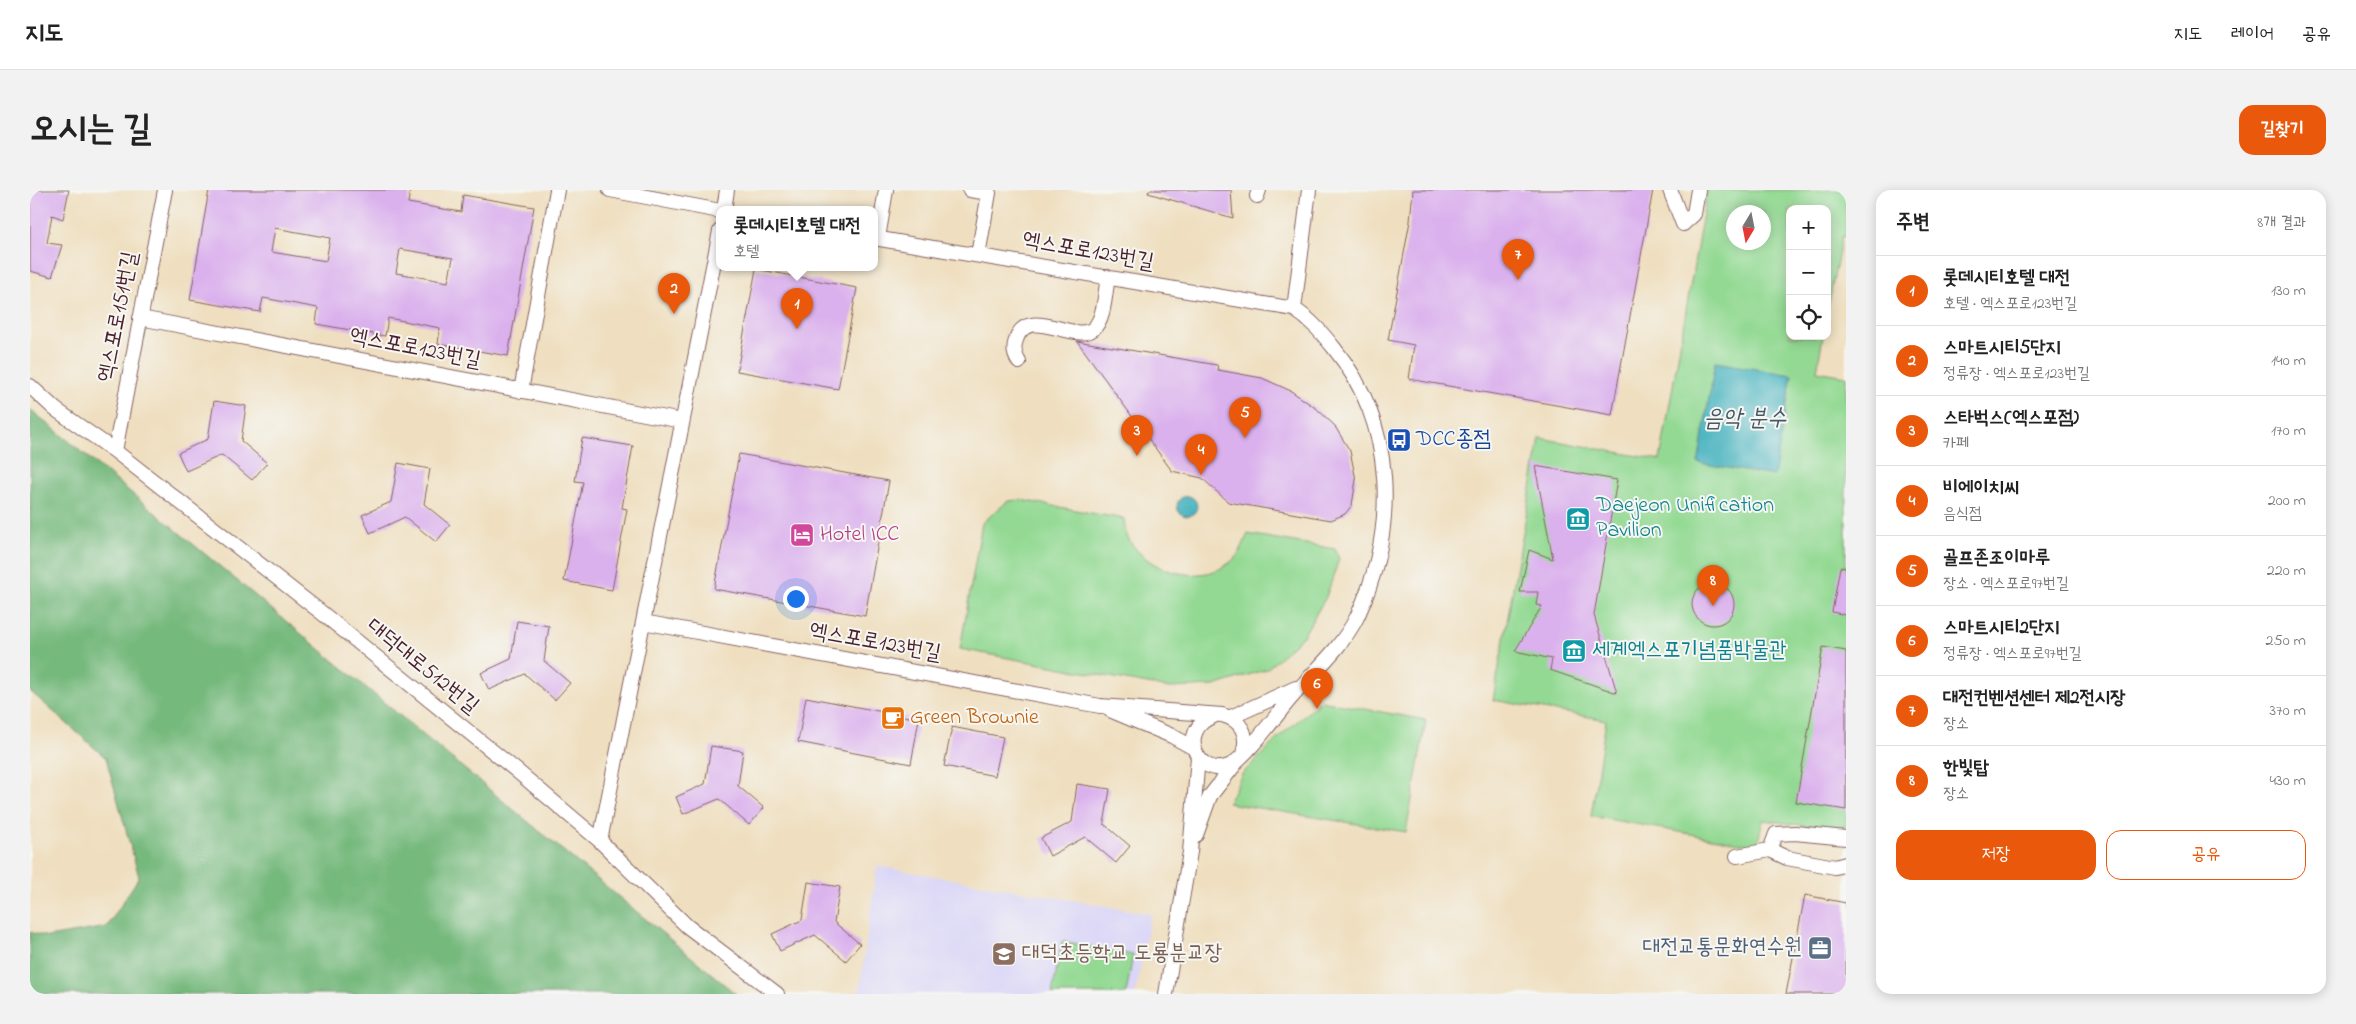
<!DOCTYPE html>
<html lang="ko">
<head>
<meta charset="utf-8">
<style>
	body { margin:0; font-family:"Indie Flower","Poor Story",sans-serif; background:#f2f2f2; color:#222 }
	.controls { position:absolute; right:15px; top:15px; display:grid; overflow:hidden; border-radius:10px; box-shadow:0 2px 12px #0003 }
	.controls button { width:45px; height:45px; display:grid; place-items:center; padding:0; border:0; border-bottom:1px solid #e0e0e0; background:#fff; color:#222; font:25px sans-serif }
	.compass { position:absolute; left:1696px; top:15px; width:45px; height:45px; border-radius:50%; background:#fff; box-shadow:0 2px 12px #0003; rotate:190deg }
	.you { position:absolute; left:765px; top:408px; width:18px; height:18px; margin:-12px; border:4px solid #fff; border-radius:50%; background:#1a73e8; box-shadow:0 0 0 8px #1a73e833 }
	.badge { display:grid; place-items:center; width:32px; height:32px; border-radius:50%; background:#ea580c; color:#fff; font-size:16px; font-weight:700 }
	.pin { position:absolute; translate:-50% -41px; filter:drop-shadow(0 1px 2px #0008) }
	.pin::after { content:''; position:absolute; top:26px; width:18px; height:15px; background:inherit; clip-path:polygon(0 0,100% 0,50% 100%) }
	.popup { position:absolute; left:686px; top:16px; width:162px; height:65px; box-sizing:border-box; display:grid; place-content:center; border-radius:10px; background:#fff; filter:drop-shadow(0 1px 4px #0005); font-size:16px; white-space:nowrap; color:#767676 }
	.popup b { font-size:19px; color:#222 }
	.popup::after { content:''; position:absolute; left:50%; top:100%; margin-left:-10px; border:10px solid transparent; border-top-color:#fff }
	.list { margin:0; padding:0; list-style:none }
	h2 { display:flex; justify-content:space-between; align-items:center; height:65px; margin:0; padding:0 20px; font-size:21px }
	h2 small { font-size:16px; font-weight:400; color:#767676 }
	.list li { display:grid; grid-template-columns:32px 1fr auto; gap:15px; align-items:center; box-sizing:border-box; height:70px; padding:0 20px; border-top:1px solid #e0e0e0 }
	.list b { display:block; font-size:19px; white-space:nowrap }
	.list p { margin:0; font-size:16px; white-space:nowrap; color:#767676 }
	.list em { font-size:16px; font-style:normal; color:#767676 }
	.actions { display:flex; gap:10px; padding:15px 20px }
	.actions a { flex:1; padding:11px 0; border:1px solid #ea580c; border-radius:15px; text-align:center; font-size:18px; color:#ea580c }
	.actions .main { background:#ea580c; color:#fff }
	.icon { flex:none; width:28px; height:28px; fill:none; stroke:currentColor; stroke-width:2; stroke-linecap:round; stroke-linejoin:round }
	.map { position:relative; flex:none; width:1816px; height:804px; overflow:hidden; border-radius:15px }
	header { display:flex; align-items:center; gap:30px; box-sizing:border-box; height:70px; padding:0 25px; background:#fff; border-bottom:1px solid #e0e0e0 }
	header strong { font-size:24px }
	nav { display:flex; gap:28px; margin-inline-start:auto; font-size:18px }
	.intro { display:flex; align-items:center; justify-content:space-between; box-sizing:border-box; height:120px; padding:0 30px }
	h1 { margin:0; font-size:35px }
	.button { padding:12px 22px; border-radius:15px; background:#ea580c; color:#fff; font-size:18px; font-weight:700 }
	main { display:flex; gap:30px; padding:0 30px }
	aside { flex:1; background:#fff; border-radius:15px; box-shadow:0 2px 12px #0003 }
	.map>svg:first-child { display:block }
	.built { fill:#dad6f7 }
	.green { fill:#93d993; stroke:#6e7c5f; fill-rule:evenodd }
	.forest { fill:#76b97d; stroke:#606c54 }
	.water { fill:#42b1be; stroke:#466874 }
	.building { fill:#dab0ed; fill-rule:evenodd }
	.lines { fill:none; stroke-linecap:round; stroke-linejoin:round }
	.minor-casing { stroke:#84625f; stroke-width:16 }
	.minor { stroke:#fff; stroke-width:14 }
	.labels { text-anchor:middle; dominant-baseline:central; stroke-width:4; stroke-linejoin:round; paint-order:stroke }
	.street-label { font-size:22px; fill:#4a1f2b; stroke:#f6f6f2 }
	.transit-label { font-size:22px; fill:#164399; stroke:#f6f6f2; text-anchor:start }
	.culture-label { font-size:22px; fill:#0d838f; stroke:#f6f6f2; text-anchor:start }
	.hotel-label { font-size:22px; fill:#b23c85; stroke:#f6f6f2; text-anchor:start }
	.food-label { font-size:22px; fill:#c56008; stroke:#f6f6f2; text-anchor:start }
	.service-label { font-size:22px; fill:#4e5e75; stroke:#f6f6f2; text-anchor:end }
	.education-label { font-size:22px; fill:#785e54; stroke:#f6f6f2; text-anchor:start }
	.water-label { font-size:24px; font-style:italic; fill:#475966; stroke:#f6f6f2 }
</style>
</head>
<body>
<header>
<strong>지도</strong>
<nav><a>지도</a><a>레이어</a><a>공유</a></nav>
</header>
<div class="intro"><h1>오시는 길</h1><a class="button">길찾기</a></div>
<main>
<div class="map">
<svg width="1816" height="804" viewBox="0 0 1816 804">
	<rect width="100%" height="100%" fill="#f6f6f2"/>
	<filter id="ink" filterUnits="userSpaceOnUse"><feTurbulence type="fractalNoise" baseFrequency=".02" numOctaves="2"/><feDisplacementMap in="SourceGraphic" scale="10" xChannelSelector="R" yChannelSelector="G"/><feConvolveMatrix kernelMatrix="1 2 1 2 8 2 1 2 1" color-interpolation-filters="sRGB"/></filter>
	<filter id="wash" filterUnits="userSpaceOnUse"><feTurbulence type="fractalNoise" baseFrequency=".0096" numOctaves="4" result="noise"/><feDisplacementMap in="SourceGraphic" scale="20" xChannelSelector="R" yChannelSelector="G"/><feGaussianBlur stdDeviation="1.12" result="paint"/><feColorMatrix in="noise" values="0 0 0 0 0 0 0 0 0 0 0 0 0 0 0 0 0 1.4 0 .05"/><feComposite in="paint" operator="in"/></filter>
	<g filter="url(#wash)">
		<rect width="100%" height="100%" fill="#efdfc0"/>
		<path class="built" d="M847 676 1121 724 1105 804H829Z"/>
		<path class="green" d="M1677 0H1816V46H1812L1797 123V19H1760V146H1793L1787 181 1816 186V637L1806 640 1733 630 1727 656 1561 626 1576 530 1463 510 1510 248 1630 270ZM1704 22H1734V52H1704Z
			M991 310 1094 329C1095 335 1095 343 1098 348 1118 384 1175 398 1205 368 1211 362 1214 352 1218 344L1305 359 1309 369 1296 407 1273 446 1237 479 1184 496 1139 498 930 459 952 333 978 311Z
			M1291 511 1396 530 1376 642 1198 613 1212 584 1249 547Z
			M1032 751 1103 765 1096 804H1022Z"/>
		<path class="forest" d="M0 219 706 804H0V742L18 747 77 737 109 687 76 568 0 501Z"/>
		<path class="water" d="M1685 172 1762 185 1744 286 1668 273Z
			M1147 316a10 10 0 1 1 20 0a10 10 0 1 1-20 0Z"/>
		<g id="blocks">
			<path class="building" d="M0 0H39L33 29 22 25 17 53 32 55 22 87 0 81Z
				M179 0H380L378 13 431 22 433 5 504 17 478 166 408 154 410 138 358 128 355 146 286 134 288 118 233 108 230 122 160 110ZM245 38 300 48 296 71 241 62ZM370 59 423 68 418 92 366 83Z
				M1119 0H1201L1203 28 1118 3Z
				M1383 0H1623L1582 225 1379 189 1384 155 1358 150 1380 31Z
				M726 79 827 98 808 199 707 181Z
				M1047 151 1187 175 1188 180 1232 188 1261 201 1287 219 1304 235 1320 261 1326 290 1322 315 1315 324 1301 330 1198 312 1172 288 1142 281Z
				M184 211 216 216 211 251 237 273 222 290 192 265 156 281 148 263 178 249Z
				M552 248 603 256 592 318 597 319 582 400 534 391 553 292 545 291Z
				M709 264 859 291 835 426 684 399Z
				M368 273 400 279 394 314 420 335 406 352 375 327 340 343 332 325 361 312Z
				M1505 276 1587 290 1564 425 1587 503 1520 480 1522 469 1485 461 1512 416 1506 415 1508 402H1490L1499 360 1523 369Z
				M1810 377 1816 378V425L1802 422Z
				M1662 414a21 21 0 1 1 42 0a21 21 0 1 1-42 0Z
				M487 431 519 436 514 471 540 493 525 510 495 484 459 500 451 483 481 469Z
				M1793 457 1816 461V620L1766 612Z
				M776 507 889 529 881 574 768 552Z
				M922 537 973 547 965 586 914 576Z
				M681 556 713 561 708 596 734 618 719 635 689 609 653 624 646 607 675 594Z
				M1047 594 1080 599 1074 634 1100 656 1086 673 1055 647 1020 666 1011 648 1042 632Z
				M778 692 810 697 804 732 830 754 816 771 785 745 750 761 742 744 772 730Z
				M1775 705 1816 713V804H1756Z"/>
		</g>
	</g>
	<g filter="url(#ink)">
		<use href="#blocks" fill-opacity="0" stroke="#84625f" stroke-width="1"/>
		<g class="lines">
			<defs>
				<path id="minor" d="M580 0 690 21
					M940 0 959 3 948 65
					M1640 0 1653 34 1664 24 1668 0
					M1227 6 1229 0
					M694 20 697 0
					M844 48 1264 119C1281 130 1292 143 1304 158 1366 235 1368 339 1327 427 1311 459 1283 482 1260 509 1248 523 1214 570 1199 576 1167 589 1146 539 1184 526
					M848 48 856 0
					M1264 119 1279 0
					M110 128 652 231
					M989 172C984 165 983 158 986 150 997 114 1044 154 1063 139 1075 129 1075 101 1078 87
					M0 196 25 219 85 261 292 423 487 581 570 651 657 736 747 804
					M491 201 527 0
					M85 261 135 0
					M613 432 1070 516 1192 525C1212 530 1219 545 1213 564
					M1080 520 1142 546 1164 558
					M1201 527 1266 498
					M1166 645 1180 606 1206 573
					M570 651 690 41
					M1740 660 1746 644 1765 643 1816 648
					M1707 666 1740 660 1757 668 1805 677 1816 674
					M1136 804 1160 662 1168 567"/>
			</defs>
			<use href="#minor" class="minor-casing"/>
			<use href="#minor" class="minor"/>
		</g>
	</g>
	<defs>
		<symbol id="bus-square" viewBox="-11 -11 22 22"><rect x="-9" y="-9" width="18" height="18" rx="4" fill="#1a4fb4" stroke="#f6f6f2"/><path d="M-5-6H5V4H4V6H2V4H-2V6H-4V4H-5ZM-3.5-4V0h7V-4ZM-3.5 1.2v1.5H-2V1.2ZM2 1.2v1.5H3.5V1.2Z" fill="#fff"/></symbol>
		<symbol id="museum-square" viewBox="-11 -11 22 22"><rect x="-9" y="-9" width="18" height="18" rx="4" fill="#0f9aa8" stroke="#f6f6f2"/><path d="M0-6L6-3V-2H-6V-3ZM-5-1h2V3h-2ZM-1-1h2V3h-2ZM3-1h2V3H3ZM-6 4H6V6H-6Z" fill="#fff"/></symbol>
		<symbol id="hotel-square" viewBox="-11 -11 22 22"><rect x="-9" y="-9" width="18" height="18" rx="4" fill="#d1479c" stroke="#f6f6f2"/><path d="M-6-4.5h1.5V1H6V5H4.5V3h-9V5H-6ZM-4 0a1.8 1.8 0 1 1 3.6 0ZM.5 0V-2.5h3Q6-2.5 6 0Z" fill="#fff"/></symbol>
		<symbol id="cafe-square" viewBox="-11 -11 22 22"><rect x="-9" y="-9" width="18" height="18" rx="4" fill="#e8710a" stroke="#f6f6f2"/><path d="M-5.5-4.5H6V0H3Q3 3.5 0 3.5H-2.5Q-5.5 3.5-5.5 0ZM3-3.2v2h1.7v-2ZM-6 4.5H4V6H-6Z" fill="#fff"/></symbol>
		<symbol id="office-square" viewBox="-11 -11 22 22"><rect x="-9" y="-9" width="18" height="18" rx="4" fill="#5c6f8a" stroke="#f6f6f2"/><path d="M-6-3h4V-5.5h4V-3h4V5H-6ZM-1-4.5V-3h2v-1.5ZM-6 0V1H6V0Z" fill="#fff"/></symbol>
		<symbol id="school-square" viewBox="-11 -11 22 22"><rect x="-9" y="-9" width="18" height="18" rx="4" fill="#8d6e63" stroke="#f6f6f2"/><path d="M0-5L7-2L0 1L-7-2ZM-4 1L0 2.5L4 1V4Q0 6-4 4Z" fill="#fff"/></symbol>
	</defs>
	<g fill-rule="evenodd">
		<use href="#bus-square" x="1355" y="236" width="28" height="28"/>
		<use href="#museum-square" x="1534" y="315" width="28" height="28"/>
		<use href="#hotel-square" x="758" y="331" width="28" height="28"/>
		<use href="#museum-square" x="1530" y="447" width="28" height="28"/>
		<use href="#cafe-square" x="849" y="514" width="28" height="28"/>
		<use href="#office-square" x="1776" y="744" width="28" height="28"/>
		<use href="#school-square" x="960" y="750" width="28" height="28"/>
	</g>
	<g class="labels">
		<g class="street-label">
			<text transform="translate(1058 62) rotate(10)">엑스포로123번길</text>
			<text transform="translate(89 127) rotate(-79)">엑스포로151번길</text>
			<text transform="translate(385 159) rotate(11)">엑스포로123번길</text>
			<text transform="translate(845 453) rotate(10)">엑스포로123번길</text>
			<text transform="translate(392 477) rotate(39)">대덕대로512번길</text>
		</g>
		<g class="transit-label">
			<text x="1386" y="250">DCC종점</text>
		</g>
		<g class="culture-label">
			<text x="1566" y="316">Daejeon Unification<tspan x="1566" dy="25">Pavilion</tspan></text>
			<text x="1562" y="461">세계엑스포기념품박물관</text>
		</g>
		<g class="hotel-label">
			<text x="790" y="345">Hotel ICC</text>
		</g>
		<g class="food-label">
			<text x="880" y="528">Green Brownie</text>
		</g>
		<g class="service-label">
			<text x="1772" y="758">대전교통문화연수원</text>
		</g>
		<g class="education-label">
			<text x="992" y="764">대덕초등학교 도룡분교장</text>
		</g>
		<g class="water-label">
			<text x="1715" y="229">음악 분수</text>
		</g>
	</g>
</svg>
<div class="controls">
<button>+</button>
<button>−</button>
<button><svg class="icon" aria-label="locate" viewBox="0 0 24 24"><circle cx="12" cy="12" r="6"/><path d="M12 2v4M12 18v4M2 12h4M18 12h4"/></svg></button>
</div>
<svg class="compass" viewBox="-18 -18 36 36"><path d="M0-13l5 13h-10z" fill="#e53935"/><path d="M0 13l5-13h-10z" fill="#767676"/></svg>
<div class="you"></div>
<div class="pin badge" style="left:767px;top:139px">1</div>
<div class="popup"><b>롯데시티호텔 대전</b>호텔</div>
<div class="pin badge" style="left:644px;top:124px">2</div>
<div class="pin badge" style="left:1107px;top:266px">3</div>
<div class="pin badge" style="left:1171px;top:285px">4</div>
<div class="pin badge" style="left:1215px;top:248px">5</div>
<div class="pin badge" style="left:1287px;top:519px">6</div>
<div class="pin badge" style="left:1488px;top:90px">7</div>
<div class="pin badge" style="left:1683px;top:416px">8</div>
</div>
<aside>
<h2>주변<small>8개 결과</small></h2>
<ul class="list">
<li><span class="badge">1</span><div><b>롯데시티호텔 대전</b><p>호텔 · 엑스포로123번길</p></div><em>130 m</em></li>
<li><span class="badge">2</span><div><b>스마트시티5단지</b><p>정류장 · 엑스포로123번길</p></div><em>140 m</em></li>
<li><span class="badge">3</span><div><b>스타벅스(엑스포점)</b><p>카페</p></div><em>170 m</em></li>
<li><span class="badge">4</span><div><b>비에이치씨</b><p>음식점</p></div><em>200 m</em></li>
<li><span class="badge">5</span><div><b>골프존조이마루</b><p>장소 · 엑스포로97번길</p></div><em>220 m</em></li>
<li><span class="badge">6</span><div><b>스마트시티2단지</b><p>정류장 · 엑스포로97번길</p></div><em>250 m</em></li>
<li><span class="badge">7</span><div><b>대전컨벤션센터 제2전시장</b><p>장소</p></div><em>370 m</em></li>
<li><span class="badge">8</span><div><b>한빛탑</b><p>장소</p></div><em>430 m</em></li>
</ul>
<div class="actions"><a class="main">저장</a><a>공유</a></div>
</aside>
</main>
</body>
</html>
